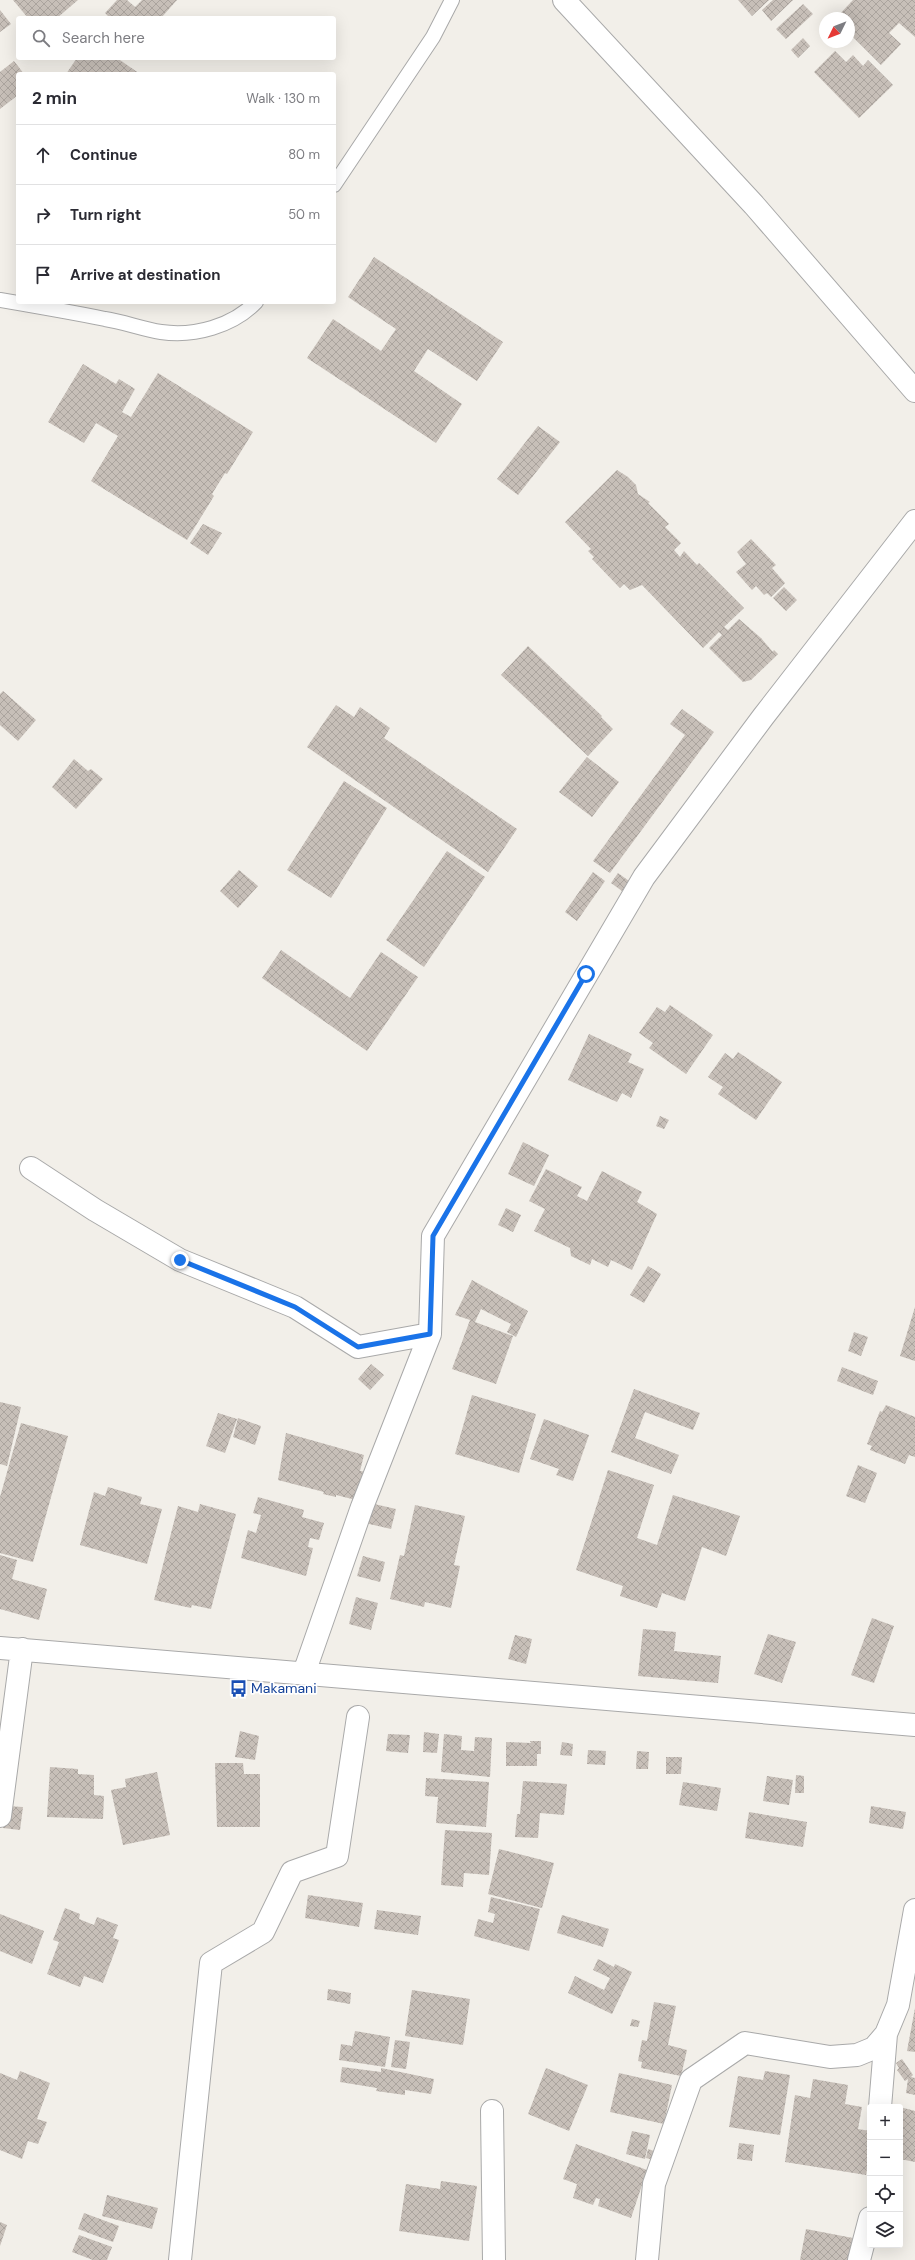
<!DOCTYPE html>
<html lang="en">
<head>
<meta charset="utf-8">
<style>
	body { margin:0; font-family:"DM Sans",sans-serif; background:#f7f7f7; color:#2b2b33 }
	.controls { position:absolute; right:12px; bottom:12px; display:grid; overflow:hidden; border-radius:4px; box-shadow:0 4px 16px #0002 }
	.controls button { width:36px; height:36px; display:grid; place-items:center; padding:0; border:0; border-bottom:1px solid #e1e1e2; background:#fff; color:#2b2b33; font:20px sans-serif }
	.compass { position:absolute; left:819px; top:12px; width:36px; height:36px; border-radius:50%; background:#fff; box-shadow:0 4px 16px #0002; rotate:227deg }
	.stop { position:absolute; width:12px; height:12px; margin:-9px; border:3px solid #1a73e8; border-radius:50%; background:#fff }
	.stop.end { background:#1a73e8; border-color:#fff; box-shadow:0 1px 4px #0008 }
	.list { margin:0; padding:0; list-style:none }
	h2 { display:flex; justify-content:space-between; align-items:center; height:52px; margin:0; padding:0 16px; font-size:17px }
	h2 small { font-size:13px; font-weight:400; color:#7c7c81 }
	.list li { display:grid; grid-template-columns:26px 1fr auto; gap:12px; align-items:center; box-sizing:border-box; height:60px; padding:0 16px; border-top:1px solid #e1e1e2 }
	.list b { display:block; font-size:15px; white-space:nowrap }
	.list em { font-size:13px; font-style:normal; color:#7c7c81 }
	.icon { flex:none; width:22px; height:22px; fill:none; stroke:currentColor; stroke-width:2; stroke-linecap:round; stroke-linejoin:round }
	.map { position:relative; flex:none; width:915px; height:2260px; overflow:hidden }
	.search { position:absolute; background:#fff; box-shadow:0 4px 16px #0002; left:16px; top:16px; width:320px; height:44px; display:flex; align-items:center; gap:10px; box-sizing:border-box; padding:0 14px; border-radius:4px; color:#7c7c81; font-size:15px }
	.panel { position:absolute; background:#fff; box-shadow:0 4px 16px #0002; left:16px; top:72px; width:320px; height:232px; border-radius:4px }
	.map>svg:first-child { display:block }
	.building { fill:url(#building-cross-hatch) }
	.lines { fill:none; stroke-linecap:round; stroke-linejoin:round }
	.lane-casing { stroke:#a9a9a9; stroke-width:16 }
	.street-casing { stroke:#a9a9a9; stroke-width:24 }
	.lane { stroke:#fff; stroke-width:14 }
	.street { stroke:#fff; stroke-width:22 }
	.route { stroke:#1a73e8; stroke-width:5 }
	.labels { text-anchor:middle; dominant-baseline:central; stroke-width:3.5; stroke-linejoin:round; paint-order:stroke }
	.transit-label { font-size:14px; fill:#164399; stroke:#fff; text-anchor:start }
</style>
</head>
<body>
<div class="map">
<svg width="915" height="2260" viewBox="0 0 915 2260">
	<defs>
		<pattern id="building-cross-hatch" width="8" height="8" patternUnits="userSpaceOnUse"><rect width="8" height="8" fill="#c7bfb8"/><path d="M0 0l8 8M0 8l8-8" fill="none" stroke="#aba49e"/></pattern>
	</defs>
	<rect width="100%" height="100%" fill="#f2efe9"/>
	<path class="building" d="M13 0H78L57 18H28Z
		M117 0H127L135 7 142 0H177L161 18H110L105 13Z
		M738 0H769L752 16Z
		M773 0H793L771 21 762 10Z
		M853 0H915V37L899 23 889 33 901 44 881 65 849 33V18H836Z
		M803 4 813 14 786 39 776 29Z
		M0 10 11 24 0 32Z
		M803 38 810 46 798 58 791 50Z
		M835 51 846 62 853 55 863 66 868 60 893 85 859 118 814 72Z
		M77 58H117L140 74H66Z
		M14 61 24 74H18V95L0 109V72Z
		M374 257 503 342 477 381 428 349 414 371 462 404 436 443 307 358 333 319 381 351 396 329 348 297Z
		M83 364 116 384 119 379 135 389 122 412 131 417 158 373 253 432 227 474 225 473 212 494 214 496 187 540 91 481 118 436 96 423 84 443 48 422Z
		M538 426 560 442 518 495 497 479Z
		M617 470 628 477 636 485 638 494 650 502 648 503 669 524 665 527 681 543 674 550 680 557 684 551 697 565 699 563 744 608 724 627 728 630 739 619 761 638 773 652 774 650 778 654 751 680 743 682 709 648 722 635 719 632 703 648 642 585 630 590 624 584 620 588 592 559 594 557 588 551 591 549 565 522Z
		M203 524 222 533 208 555 190 543Z
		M751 539 776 565 772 568 785 583 771 597 767 593 764 595 756 586 752 590 736 572 746 564 737 552Z
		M784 587 797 600 786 611 773 598Z
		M528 646 602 716 601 717 613 729 588 756 501 675Z
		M3 691 36 720 18 741 0 725V694Z
		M336 705 354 717 360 707 390 728 384 738 517 829 488 872 307 747Z
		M682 709 714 732 610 873 593 861 685 735 670 724Z
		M587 757 619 782 592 817 559 792Z
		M74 759 88 771 91 769 103 779 76 809 52 787Z
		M344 781 387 808 331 898 287 870Z
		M447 851 485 877 424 967 386 940Z
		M239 870 258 886 238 908 220 891Z
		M593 872 605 881 577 921 565 912Z
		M618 873 629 881 622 891 611 883Z
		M281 950 350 998 381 952 418 977 367 1051 262 978Z
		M670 1005 713 1035 686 1074 649 1048 653 1043 639 1033 657 1007 665 1012Z
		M589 1034 632 1054 628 1062 644 1069 631 1098 622 1093 617 1102 568 1080Z
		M738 1052 782 1082 756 1120 718 1094 723 1087 708 1077 725 1053 733 1059Z
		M660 1116 669 1120 664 1129 656 1126Z
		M523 1142 549 1155 534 1186 508 1174Z
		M546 1169 582 1187 577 1196 587 1201 602 1171 642 1192 637 1202 657 1214 632 1270 611 1260 608 1267 592 1259 590 1265 571 1256 570 1248 534 1231 545 1209 529 1201Z
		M506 1208 521 1215 513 1232 498 1225Z
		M648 1266 661 1274 644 1303 630 1295Z
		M472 1280 528 1311 516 1337 507 1332 511 1324 481 1309 475 1322 513 1336 496 1384 452 1369 470 1320 455 1315Z
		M915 1307V1361L900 1356Z
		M854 1332 868 1337 861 1356 848 1351Z
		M371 1364 384 1375 370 1390 358 1379Z
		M842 1367 878 1381 873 1395 837 1381Z
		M634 1389 700 1413 693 1430 645 1412 635 1438 679 1455 671 1474 611 1452Z
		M472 1395 536 1414 519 1473 455 1454Z
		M0 1402 21 1407 7 1466 0 1464Z
		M886 1405 915 1417V1457L909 1455 905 1464 870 1450 872 1446 867 1444 880 1411 882 1412Z
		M218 1413 237 1419 225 1453 206 1446Z
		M238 1418 261 1426 255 1445 233 1437Z
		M544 1419 589 1435 573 1481 556 1475 559 1469 530 1459Z
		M21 1423 68 1436 33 1562 0 1553V1497Z
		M286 1433 364 1455 360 1471 367 1472 360 1501 336 1495V1497L323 1494 324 1492 278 1480Z
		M858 1465 877 1473 865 1503 846 1496Z
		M608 1470 654 1485 637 1538 657 1545 673 1495 740 1516 726 1556 702 1547 685 1601 662 1593 657 1608 620 1596 623 1586 576 1570Z
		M108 1487 142 1497 140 1504 162 1509 147 1564 80 1545 94 1492 105 1496Z
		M258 1497 304 1510 302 1517 324 1523 319 1540 310 1538 308 1547 313 1548 306 1576 241 1558 248 1530 256 1533 261 1515 253 1513Z
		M370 1503 396 1509 391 1529 365 1523Z
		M200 1504 236 1514 211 1609 192 1605 191 1608 154 1600 178 1506 198 1512Z
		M415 1505 465 1516 454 1565 460 1566 451 1608 425 1602 424 1607 390 1599 400 1555 404 1556Z
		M0 1555 17 1560 12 1579 47 1589 39 1620 0 1609Z
		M363 1556 385 1562 380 1582 357 1576Z
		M356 1597 378 1603 371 1630 349 1624Z
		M872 1618 894 1626 874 1683 851 1675Z
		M643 1629 676 1632 674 1651 721 1656 718 1683 638 1676Z
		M768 1634 796 1642 782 1683 754 1674Z
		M515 1635 532 1639 526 1664 508 1659Z
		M240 1731 259 1736 255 1760 235 1757Z
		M424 1732 439 1734 437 1753 423 1752Z
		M388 1734 410 1735 408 1753 386 1751Z
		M444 1734 462 1736 461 1750 474 1751 475 1737 492 1738 490 1777 441 1772Z
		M530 1741H541V1754H537V1766H506V1742L531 1743Z
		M562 1742 573 1744 572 1756 560 1755Z
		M588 1750 606 1751 605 1765 587 1764Z
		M637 1751 649 1752 648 1769H636Z
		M666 1757H682L681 1774H666Z
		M215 1763H243L244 1774H260V1827H217Z
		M50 1767 78 1769V1774L94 1775V1795L104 1796 103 1819 47 1817Z
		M157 1772 170 1835 123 1845 111 1790 126 1787 125 1779Z
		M796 1775 804 1776V1793H795Z
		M767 1776 793 1780 789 1805 763 1801Z
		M426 1778 489 1782 486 1827 436 1823 438 1797 425 1796Z
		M523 1781 567 1784 564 1815 540 1813 538 1838 515 1837 517 1814H520Z
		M683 1782 721 1788 717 1811 679 1805Z
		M6 1806 23 1807 20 1830 3 1828Z
		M871 1806 906 1812 903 1829 869 1823Z
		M749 1812 807 1822 803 1847 745 1838Z
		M445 1830 492 1833 489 1875 464 1873 463 1887 441 1885Z
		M499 1849 554 1863 542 1908 488 1894Z
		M308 1895 363 1903 359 1927 305 1918Z
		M491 1897 540 1909 529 1951 474 1936 478 1919 493 1923 495 1914 488 1912Z
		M65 1908 80 1914 79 1919 94 1925 97 1917 118 1925 113 1938 119 1940 103 1983 84 1976 80 1987 47 1974 59 1942 53 1940Z
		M377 1910 421 1916 418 1935 374 1929Z
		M0 1914 44 1931 32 1964 0 1951Z
		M562 1915 609 1929 603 1947 557 1933Z
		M598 1959 614 1967 615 1964 632 1972 612 2014 568 1993 575 1976 604 1990 610 1978 593 1970Z
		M328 1989 351 1993 350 2004 327 2000Z
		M412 1990 470 1999 463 2045 405 2036Z
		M654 2002 676 2006 668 2045 687 2050 681 2076 641 2068 642 2062 638 2061 642 2040 647 2041Z
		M915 2008V2052L907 2051Z
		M632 2019 640 2021 638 2027 630 2026Z
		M355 2031 390 2037 385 2067 339 2060 341 2044 352 2046Z
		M395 2040 410 2042 406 2069 391 2067Z
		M902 2059 913 2075 911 2077 915 2078V2095L906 2093 908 2079 905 2081 897 2070 899 2068 896 2063Z
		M342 2067 381 2072V2068L434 2079 431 2094 405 2090V2095L376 2091 377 2088 340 2082Z
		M546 2068 588 2085 569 2131 528 2114Z
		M20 2071 50 2083 37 2119 47 2122 38 2144 28 2141 22 2159 0 2150V2073L17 2080Z
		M765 2071 790 2075 780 2135 729 2127 738 2076 763 2080Z
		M619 2073 672 2085 664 2124 610 2112Z
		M813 2079 848 2085 845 2104 862 2107 858 2129 870 2131V2150L866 2175 785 2162 795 2095 810 2098Z
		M900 2107 915 2111V2162L900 2159Z
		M632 2131 650 2135 645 2159 626 2154Z
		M739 2143 754 2145 752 2161 737 2159Z
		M576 2144 647 2170 631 2218 598 2206 600 2199 596 2198 593 2205 573 2198 577 2184 563 2179Z
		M648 2149 660 2153 658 2161 646 2158Z
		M441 2181 477 2186 469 2241 399 2231 406 2184 440 2189Z
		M107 2195 158 2208 152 2229 102 2216Z
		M84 2213 119 2226 113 2242 78 2229Z
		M0 2222 7 2225 0 2246Z
		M806 2229 853 2238 849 2260H800Z
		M79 2235 112 2247 107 2260H93L72 2252Z"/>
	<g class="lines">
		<defs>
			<path id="lane" d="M334 185 433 37 452 0
				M0 300C35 306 70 312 105 319 124 322 142 329 161 332 194 337 233 326 256 302"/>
			<path id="street" d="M564 0 754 205 915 391
				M31 1168 95 1210 180 1260 295 1307 358 1347 430 1334
				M0 1648 915 1725
				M304 1673 362 1507 430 1334 433 1236 644 877 763 717 915 521
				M0 1816 22 1649
				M880 2107 886 2034
				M492 2111 494 2260
				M180 2260 211 1963 263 1932 292 1872 337 1856 358 1717
				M647 2260 654 2184 691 2080 745 2043 830 2057 857 2055 874 2048 886 2034 898 2005 915 1910
				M859 2260 870 2218"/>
		</defs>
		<use href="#lane" class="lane-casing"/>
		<use href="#street" class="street-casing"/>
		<use href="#lane" class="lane"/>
		<use href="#street" class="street"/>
	</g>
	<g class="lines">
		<path class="route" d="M180 1260 295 1307 358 1347 430 1334 433 1236 586 974"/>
	</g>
	<defs>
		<symbol id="bus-bare" viewBox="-9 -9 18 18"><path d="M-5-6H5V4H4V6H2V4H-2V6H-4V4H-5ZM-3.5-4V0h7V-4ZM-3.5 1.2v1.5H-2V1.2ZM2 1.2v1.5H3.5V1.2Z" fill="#1a4fb4" stroke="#fff" stroke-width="2.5" paint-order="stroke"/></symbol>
	</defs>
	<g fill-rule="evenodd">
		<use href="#bus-bare" x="226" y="1676" width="25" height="25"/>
	</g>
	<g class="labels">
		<g class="transit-label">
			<text x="251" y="1688">Makamani</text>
		</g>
	</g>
</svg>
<div class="controls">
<button>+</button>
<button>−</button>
<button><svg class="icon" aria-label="locate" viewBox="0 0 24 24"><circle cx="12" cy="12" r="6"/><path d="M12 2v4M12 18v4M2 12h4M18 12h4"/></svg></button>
<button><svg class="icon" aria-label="layers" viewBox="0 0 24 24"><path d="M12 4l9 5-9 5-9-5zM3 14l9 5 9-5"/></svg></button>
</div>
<svg class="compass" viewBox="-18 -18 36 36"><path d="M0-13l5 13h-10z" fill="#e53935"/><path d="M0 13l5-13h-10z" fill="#7c7c81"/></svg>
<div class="stop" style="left:586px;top:974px"></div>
<div class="stop end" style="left:180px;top:1260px"></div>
<div class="search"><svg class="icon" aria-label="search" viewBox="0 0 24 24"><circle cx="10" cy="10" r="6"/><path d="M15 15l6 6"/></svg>Search here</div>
<section class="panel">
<h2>2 min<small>Walk · 130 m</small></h2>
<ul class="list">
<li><svg class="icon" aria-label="ahead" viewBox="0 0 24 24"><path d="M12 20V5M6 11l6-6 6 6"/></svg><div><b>Continue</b></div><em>80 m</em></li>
<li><svg class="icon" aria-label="right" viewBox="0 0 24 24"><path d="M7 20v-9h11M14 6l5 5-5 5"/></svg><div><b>Turn right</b></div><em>50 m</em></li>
<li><svg class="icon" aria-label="arrive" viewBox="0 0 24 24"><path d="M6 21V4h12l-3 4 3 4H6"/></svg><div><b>Arrive at destination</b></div></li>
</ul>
</section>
</div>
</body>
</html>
